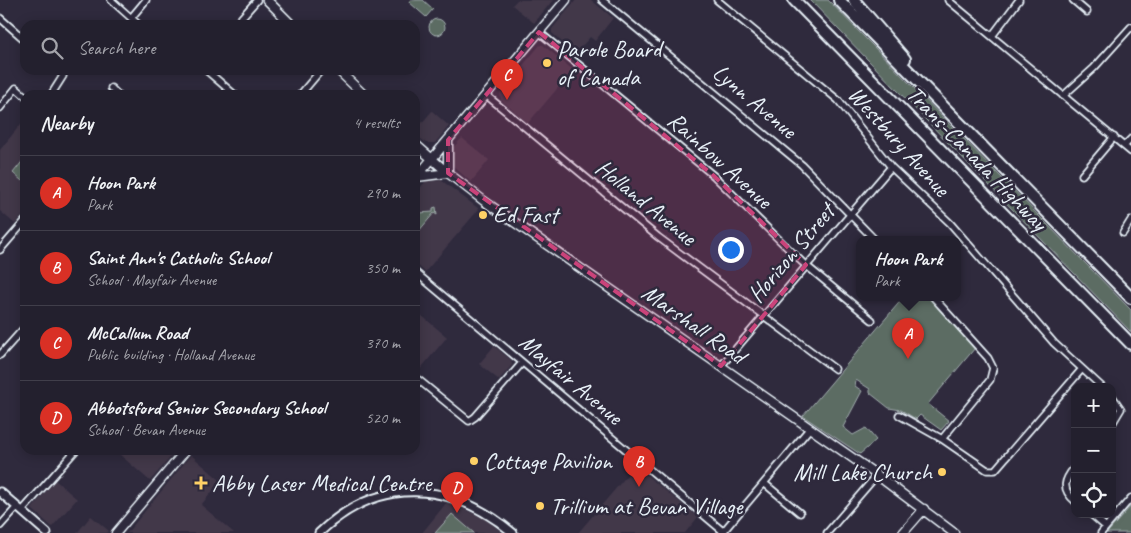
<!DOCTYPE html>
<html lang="en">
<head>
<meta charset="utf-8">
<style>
	body { margin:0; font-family:Caveat,sans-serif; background:#2f2d3a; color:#f1f3f6 }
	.controls { position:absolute; right:15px; bottom:15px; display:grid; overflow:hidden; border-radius:10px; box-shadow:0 2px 12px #0003 }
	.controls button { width:45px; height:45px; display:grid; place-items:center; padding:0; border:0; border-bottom:1px solid #403e4a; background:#23202e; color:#f1f3f6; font:25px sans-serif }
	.you { position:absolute; left:730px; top:249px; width:18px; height:18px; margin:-12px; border:4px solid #fff; border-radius:50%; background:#1a73e8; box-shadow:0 0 0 8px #1a73e833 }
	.badge { display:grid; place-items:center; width:32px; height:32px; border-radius:50%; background:#d93025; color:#fff; font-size:16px; font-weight:700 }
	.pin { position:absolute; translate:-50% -41px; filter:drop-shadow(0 1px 2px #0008) }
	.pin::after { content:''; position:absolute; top:26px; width:18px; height:15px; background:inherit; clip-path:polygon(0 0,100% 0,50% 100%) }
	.popup { position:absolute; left:856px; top:236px; width:105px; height:65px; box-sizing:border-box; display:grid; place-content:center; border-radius:10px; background:#23202e; filter:drop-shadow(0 1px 4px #0005); font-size:16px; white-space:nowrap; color:#a3a3aa }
	.popup b { font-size:19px; color:#f1f3f6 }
	.popup::after { content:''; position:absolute; left:50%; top:100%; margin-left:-10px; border:10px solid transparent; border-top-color:#23202e }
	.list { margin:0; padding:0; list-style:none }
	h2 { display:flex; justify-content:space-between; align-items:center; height:65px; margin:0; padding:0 20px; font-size:21px }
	h2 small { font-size:16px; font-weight:400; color:#a3a3aa }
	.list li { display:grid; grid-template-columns:32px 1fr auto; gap:15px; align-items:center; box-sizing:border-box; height:75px; padding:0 20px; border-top:1px solid #403e4a }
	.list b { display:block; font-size:19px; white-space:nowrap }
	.list p { margin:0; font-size:16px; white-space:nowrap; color:#a3a3aa }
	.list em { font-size:16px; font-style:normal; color:#a3a3aa }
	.icon { flex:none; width:28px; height:28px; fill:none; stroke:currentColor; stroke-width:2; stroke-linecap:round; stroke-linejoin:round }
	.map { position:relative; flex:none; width:1131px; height:533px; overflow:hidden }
	.search { position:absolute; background:#23202e; box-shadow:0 2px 12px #0003; left:20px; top:20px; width:400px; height:55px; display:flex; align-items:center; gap:12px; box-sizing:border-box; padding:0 18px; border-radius:15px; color:#a3a3aa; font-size:19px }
	.panel { position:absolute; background:#23202e; box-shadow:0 2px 12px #0003; left:20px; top:90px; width:400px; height:365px; border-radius:15px }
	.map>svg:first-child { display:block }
	.built { fill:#42384a }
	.green { fill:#5c6c64; stroke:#a2aeae }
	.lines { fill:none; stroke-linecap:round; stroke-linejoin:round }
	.minor-casing { stroke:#e8f1f8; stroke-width:9 }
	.tertiary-casing { stroke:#e8f1f8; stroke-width:11 }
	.secondary-casing { stroke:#e8f1f8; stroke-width:11 }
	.motorway-casing { stroke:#e8f1f8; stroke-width:14 }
	.minor { stroke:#2f2a3d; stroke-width:5.5 }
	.tertiary { stroke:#2f2a3d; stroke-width:7 }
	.secondary { stroke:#2f2a3d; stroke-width:8 }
	.motorway { stroke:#2f2a3d; stroke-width:10 }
	.marked { fill:#ca437a; fill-opacity:0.2; stroke:#ca437a; stroke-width:4; stroke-dasharray:10 6; stroke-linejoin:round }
	.poi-dot { fill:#ffd166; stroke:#2f2a3d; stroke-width:2 }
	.labels { text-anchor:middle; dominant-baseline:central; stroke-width:5; stroke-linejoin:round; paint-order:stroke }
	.poi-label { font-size:24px; fill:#e8f1f8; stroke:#2f2a3d; text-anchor:start }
	.street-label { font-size:24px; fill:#e8f1f8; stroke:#2f2a3d }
</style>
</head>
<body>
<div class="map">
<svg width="1131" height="533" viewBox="0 0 1131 533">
	<rect width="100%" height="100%" fill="#2f2a3d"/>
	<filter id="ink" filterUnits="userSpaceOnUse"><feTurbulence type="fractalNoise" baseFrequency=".02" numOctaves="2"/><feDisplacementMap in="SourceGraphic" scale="10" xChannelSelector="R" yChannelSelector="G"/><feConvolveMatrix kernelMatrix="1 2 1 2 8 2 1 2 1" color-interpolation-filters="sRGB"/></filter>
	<g filter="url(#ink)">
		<path class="built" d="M517 0H553L534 23 512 5Z
			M576 0H591L613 18 595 41 590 37 575 54 552 33V29Z
			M540 45H543L573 70 528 123 501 100 500 93Z
			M432 111 449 126 435 143H426L415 134V131Z
			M25 119V213L15 224 0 211V150Z
			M462 138 489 160 471 182 451 164V150Z
			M441 180 479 209 425 272 415 263V194L426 181Z
			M415 310 447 337 417 373 415 372Z
			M494 346 511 360 512 365 499 380 479 364Z
			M120 450H177L150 481 118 453Z
			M191 455 221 481 201 505 234 533H127Z
			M635 466 698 517 685 533H578Z
			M55 480 77 499 52 527 32 509Z
			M447 502 484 518 503 533H422Z
			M91 516 109 531 107 533H77Z"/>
		<path class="green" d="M410 0H423L433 9 426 17 409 2Z
			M810 0H828L1131 310V332Z
			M429 27a8 8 0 1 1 16 0a8 8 0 1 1-16 0Z
			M25 158V178L22 181 13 173Z
			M436 207 437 215 434 213 418 232 416 231 419 228V215L415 214 419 210V213L433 212V208Z
			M903 298H930L975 348 928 404 949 421 941 430 920 415 916 419 901 410 889 408 870 393V389L856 380 855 386 862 391 843 427 853 435 866 428 876 440 860 454 803 416Z
			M1131 506V533H1107Z
			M452 514 474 533H435Z"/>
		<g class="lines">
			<defs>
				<path id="minor" d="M111 0 139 25
					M602 0 802 165 875 240
					M717 0 838 100 891 167 950 223 1054 343 1102 387
					M948 0 1131 152
					M1073 0 1087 12
					M0 18 25 40
					M131 18 146 0
					M235 25 257 0
					M539 32 714 176 802 262 872 320
					M992 36 1019 0
					M206 70 235 95
					M111 88 118 95
					M51 95 63 76 59 70
					M300 95 321 70
					M486 95 658 237 835 369
					M1063 96 1094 68 1131 27
					M0 108 16 88 25 96
					M1124 146 1131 139
					M1082 175 1114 137
					M1123 233 1131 220
					M0 250 25 221
					M415 272 725 533
					M934 298 988 358 993 368 990 380 942 439
					M0 355 25 327
					M721 366 891 167
					M415 377 469 421 475 417 522 363
					M1112 396 1121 409 1112 424
					M899 415 942 439 987 470H995L1082 369
					M1075 467C1064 480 1061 489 1075 501
					M764 483 800 513
					M22 511 76 450
					M1091 514 1106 527
					M0 526 17 507
					M722 533 810 428
					M827 533 877 475
					M1101 533 1131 498"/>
				<path id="tertiary" d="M0 492 47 533
					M319 533C380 475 451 481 513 533"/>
				<path id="secondary" d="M267 0 292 25
					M338 70 364 95
					M415 144 448 173 484 201 877 475 954 533
					M448 173V140
					M417 177 448 173
					M415 179 566 0
					M116 533 186 450
					M903 533 924 509"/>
				<path id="motorway" d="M794 0 1131 344
					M839 0 1131 298
					M854 0 905 59"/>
			</defs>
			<use href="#minor" class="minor-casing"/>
			<use href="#tertiary" class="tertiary-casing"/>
			<use href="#secondary" class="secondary-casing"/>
			<use href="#motorway" class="motorway-casing"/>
			<use href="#minor" class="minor"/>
			<use href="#tertiary" class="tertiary"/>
			<use href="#secondary" class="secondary"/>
			<use href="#motorway" class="motorway"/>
		</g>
	</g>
	<path class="marked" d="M539 32 714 176 806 265 721 366 448 173V140Z"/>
	<g class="poi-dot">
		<circle cx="547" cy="63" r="5"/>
		<circle cx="483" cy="215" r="5"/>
		<circle cx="474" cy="461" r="5"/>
		<circle cx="942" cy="472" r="5"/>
		<path d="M198.5 475.5h5v5h5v5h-5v5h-5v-5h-5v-5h5z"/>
		<circle cx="540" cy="506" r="5"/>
	</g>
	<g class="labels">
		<g class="poi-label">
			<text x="557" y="49">Parole Board<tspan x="557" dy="28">of Canada</tspan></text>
			<text x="493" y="215">Ed Fast</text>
			<text x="484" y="461">Cottage Pavilion</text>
			<text x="932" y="472" text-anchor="end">Mill Lake Church</text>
			<text x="212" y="483">Abby Laser Medical Centre</text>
			<text x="550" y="506">Trillium at Bevan Village</text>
		</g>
		<g class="street-label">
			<text transform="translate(755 101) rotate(40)">Lynn Avenue</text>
			<text transform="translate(899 141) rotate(48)">Westbury Avenue</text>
			<text transform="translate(977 158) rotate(46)">Trans-Canada Highway</text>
			<text transform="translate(720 160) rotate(42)">Rainbow Avenue</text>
			<text transform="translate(646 202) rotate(39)">Holland Avenue</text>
			<text transform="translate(791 253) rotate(-50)">Horizon Street</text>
			<text transform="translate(694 324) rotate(35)">Marshall Road</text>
			<text transform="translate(571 379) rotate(40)">Mayfair Avenue</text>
		</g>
	</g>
</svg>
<div class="controls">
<button>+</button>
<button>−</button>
<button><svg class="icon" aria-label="locate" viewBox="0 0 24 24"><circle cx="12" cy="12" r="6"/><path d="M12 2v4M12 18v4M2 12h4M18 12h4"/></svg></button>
</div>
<div class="you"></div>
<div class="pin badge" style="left:908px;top:359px">A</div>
<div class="popup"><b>Hoon Park</b>Park</div>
<div class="pin badge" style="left:639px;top:487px">B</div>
<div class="pin badge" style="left:507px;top:100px">C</div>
<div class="pin badge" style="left:457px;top:513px">D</div>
<div class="search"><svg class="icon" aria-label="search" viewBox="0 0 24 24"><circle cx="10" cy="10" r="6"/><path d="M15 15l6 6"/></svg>Search here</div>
<section class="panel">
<h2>Nearby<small>4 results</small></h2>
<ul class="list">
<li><span class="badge">A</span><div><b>Hoon Park</b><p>Park</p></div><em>290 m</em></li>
<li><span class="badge">B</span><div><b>Saint Ann's Catholic School</b><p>School · Mayfair Avenue</p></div><em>350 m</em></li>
<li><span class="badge">C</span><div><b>McCallum Road</b><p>Public building · Holland Avenue</p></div><em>370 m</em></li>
<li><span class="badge">D</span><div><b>Abbotsford Senior Secondary School</b><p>School · Bevan Avenue</p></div><em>520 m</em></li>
</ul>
</section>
</div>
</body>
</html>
